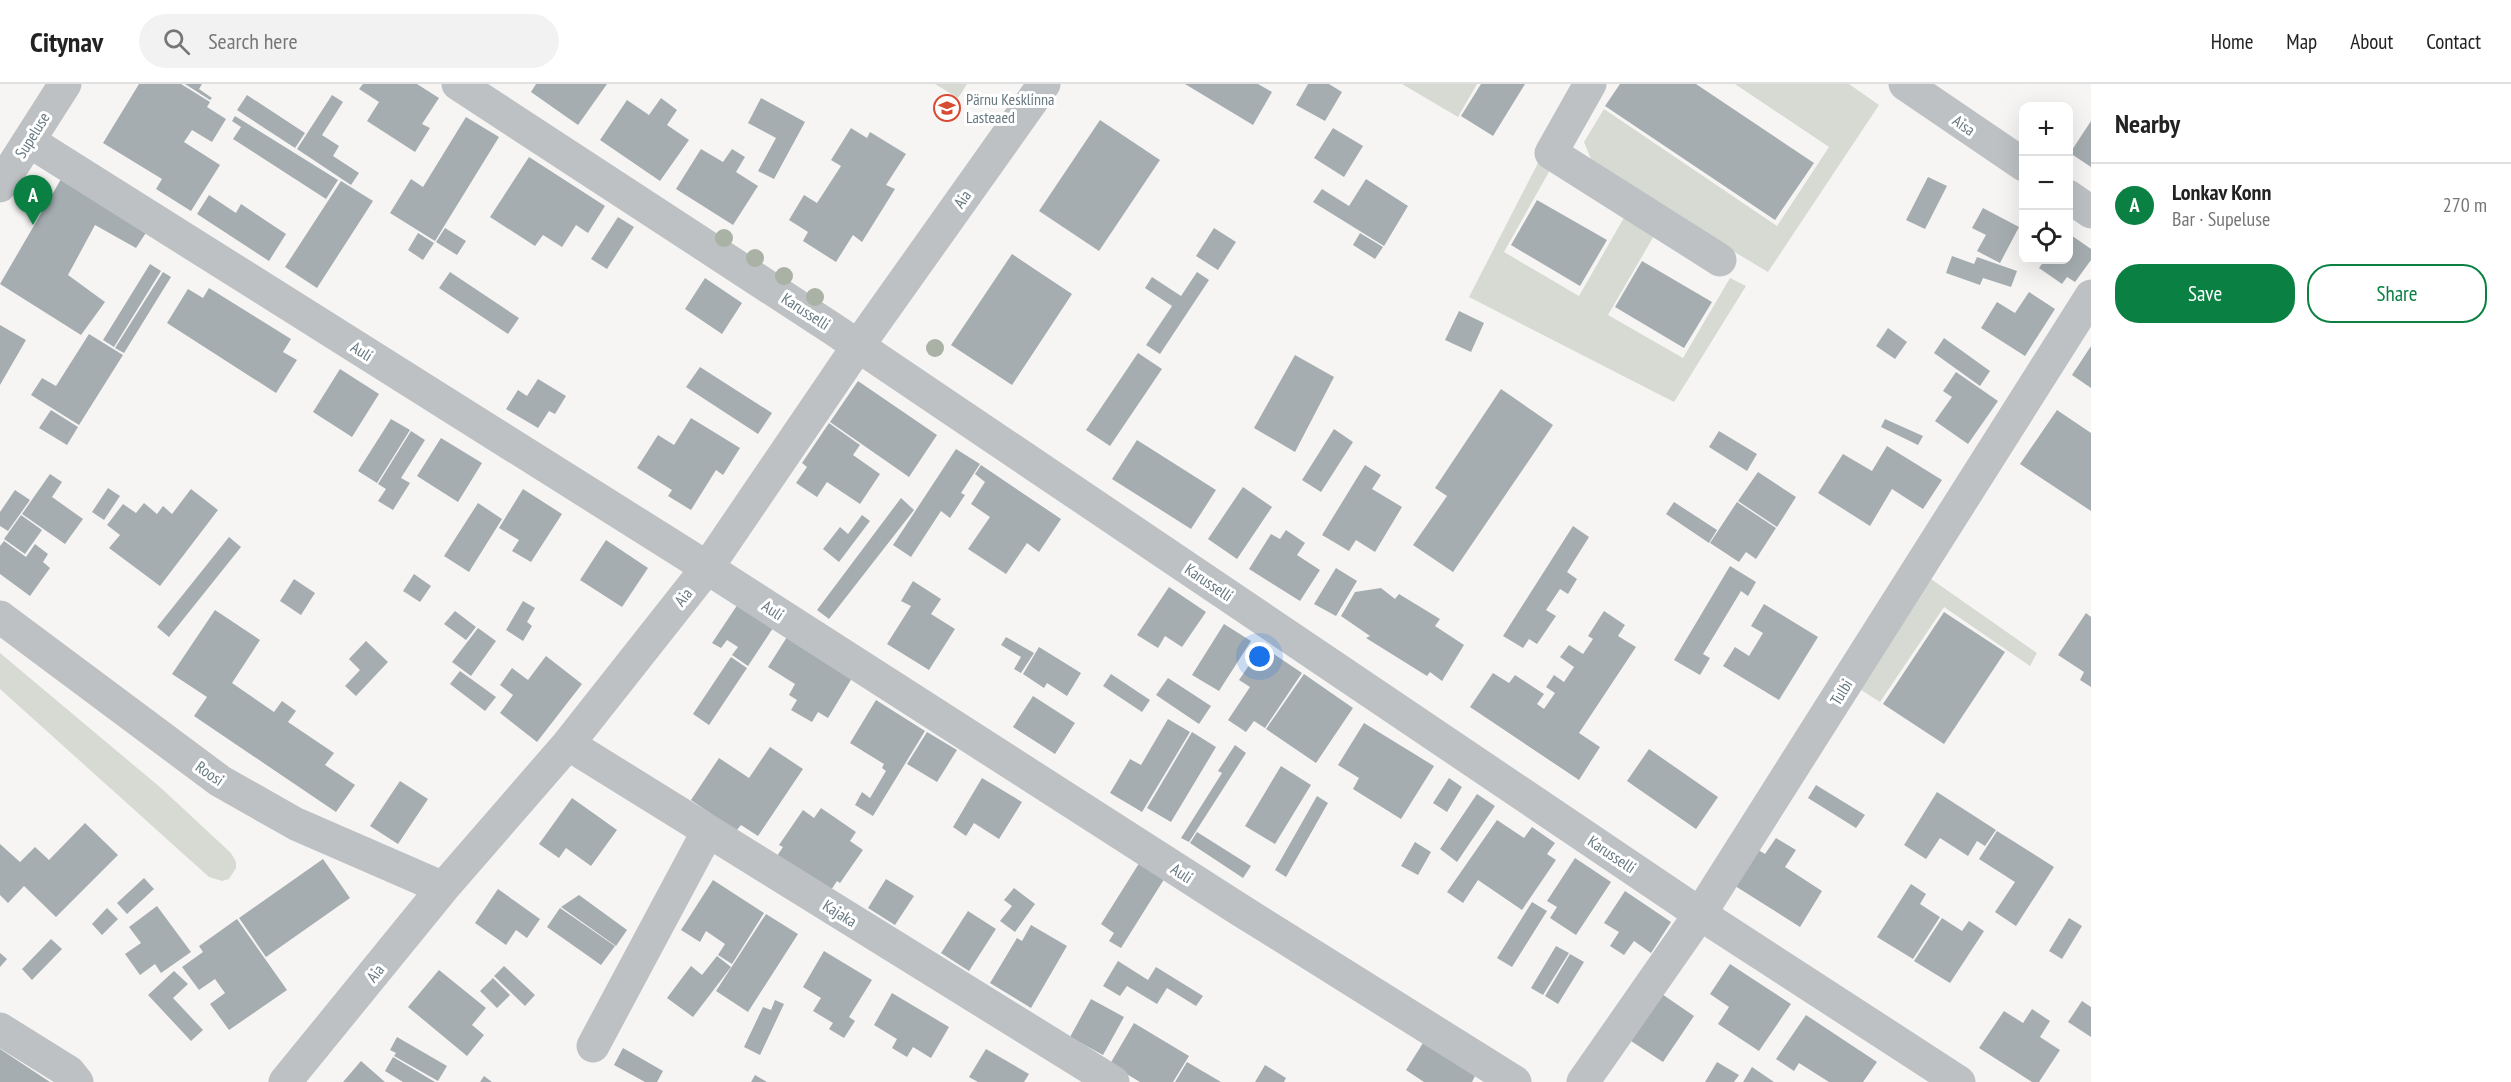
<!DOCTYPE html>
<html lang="en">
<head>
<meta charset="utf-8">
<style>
	body { margin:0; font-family:"PT Sans Narrow",sans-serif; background:#f2f2f2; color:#222 }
	.controls { position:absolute; right:18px; top:18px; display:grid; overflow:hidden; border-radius:12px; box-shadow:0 6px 24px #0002 }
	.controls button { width:54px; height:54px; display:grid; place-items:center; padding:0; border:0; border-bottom:2px solid #e0e0e0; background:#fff; color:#222; font:30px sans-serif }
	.you { position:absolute; left:1260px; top:573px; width:21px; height:21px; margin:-15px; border:4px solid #fff; border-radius:50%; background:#1a73e8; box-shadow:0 0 0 9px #1a73e833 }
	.badge { display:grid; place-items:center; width:39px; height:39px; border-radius:50%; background:#0b8043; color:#fff; font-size:20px; font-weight:700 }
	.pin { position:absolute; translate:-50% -50px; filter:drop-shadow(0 2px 3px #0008) }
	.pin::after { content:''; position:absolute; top:32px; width:21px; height:18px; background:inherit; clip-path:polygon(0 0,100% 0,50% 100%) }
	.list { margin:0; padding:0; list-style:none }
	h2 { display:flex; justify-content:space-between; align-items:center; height:78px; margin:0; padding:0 24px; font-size:26px }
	h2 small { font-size:20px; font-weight:400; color:#767676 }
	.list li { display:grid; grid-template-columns:39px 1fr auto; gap:18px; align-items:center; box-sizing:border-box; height:84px; padding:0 24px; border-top:2px solid #e0e0e0 }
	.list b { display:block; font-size:22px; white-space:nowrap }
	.list p { margin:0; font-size:20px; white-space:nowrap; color:#767676 }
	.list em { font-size:20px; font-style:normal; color:#767676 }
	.actions { display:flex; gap:12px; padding:18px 24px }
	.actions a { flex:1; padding:14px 0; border:2px solid #0b8043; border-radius:24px; text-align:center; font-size:21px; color:#0b8043 }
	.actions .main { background:#0b8043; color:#fff }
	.icon { flex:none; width:33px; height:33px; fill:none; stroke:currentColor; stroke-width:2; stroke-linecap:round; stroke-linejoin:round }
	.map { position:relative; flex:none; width:2091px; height:998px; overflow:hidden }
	header { display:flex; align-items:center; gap:36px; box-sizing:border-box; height:84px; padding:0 30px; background:#fff; border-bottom:2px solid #e0e0e0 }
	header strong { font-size:28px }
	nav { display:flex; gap:33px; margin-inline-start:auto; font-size:21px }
	.search { width:420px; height:54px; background:#f2f2f2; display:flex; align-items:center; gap:15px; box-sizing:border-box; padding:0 21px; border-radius:33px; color:#767676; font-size:22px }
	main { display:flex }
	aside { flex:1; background:#fff }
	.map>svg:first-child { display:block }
	.green { fill:#d6dad2 }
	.building { fill:#a5adb1 }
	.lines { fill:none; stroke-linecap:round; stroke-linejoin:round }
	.minor { stroke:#bdc1c4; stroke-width:33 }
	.tree { fill:#aab1a5 }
	.labels { text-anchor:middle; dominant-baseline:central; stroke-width:6; stroke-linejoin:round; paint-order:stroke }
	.poi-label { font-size:16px; fill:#677881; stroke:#fff; text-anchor:start }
	.street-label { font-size:16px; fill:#677881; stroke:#fff }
</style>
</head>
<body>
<header>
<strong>Citynav</strong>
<div class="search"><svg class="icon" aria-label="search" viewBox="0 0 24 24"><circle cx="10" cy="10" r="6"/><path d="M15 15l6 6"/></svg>Search here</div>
<nav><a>Home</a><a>Map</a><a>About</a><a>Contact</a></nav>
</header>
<main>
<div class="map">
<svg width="2091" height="998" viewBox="0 0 2091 998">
	<rect width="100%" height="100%" fill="#f6f5f3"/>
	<path class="green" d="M935 0H967L958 14Z
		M1402 0H1477L1458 33Z
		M1735 0H1849L1879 21 1768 188 1595 85 1584 58 1604 25 1777 142 1829 63Z
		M1538 79 1550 86 1504 168 1579 212 1625 132 1655 150 1608 231 1683 274 1730 194 1746 202 1674 318 1469 213Z
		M1931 495 2037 569 2030 582 1944 523 1880 618 1858 604Z
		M0 569 161 704 231 769 236 778V784L229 795 222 797 209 793 0 605Z"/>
	<path class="building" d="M139 0H181L210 18 207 23 226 35 212 58 192 46 184 58 220 81 191 127 156 105 162 95 103 59Z
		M185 0H202L199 5 212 14 210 16Z
		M363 0H417L439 14 422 40 430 44 415 68 367 37 379 18 359 5Z
		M536 0H607L578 41 531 8Z
		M1185 0H1258L1272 8 1253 41Z
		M1308 0H1329L1342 8 1325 37 1296 21Z
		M1481 0H1525L1493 52 1461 32Z
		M1620 0H1696L1814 79 1775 136 1605 22Z
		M247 11 305 49 295 64 237 26Z
		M332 11 343 18 322 51 339 62 333 72 359 89 351 101 297 65Z
		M661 14 677 26 667 41 689 56 660 97 600 56 627 16 649 31Z
		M761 14 805 38 774 95 758 87 776 54 748 39Z
		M235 32 338 96 326 115 233 55 241 43 232 37Z
		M466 33 499 53 435 157 390 129 411 95 423 103Z
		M1100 36 1160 76 1099 167 1039 127Z
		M2091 37V83L2070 69Z
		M851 44 867 54 870 48 906 70 886 101 895 105 862 158 853 151 836 178 803 157 808 148 789 136 804 111 817 119 841 82 831 76Z
		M1333 44 1363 62 1344 93 1314 74Z
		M701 65 723 78 732 65 745 73 736 88 758 102 733 141 676 105Z
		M529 73 605 122 588 149 576 141 562 163 543 151 535 162 490 133Z
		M64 90 151 141 136 164 95 141 68 191 105 218 81 251 0 200Z
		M1928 93 1947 102 1925 145 1906 136Z
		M1366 95 1408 122 1384 162 1313 118 1322 105 1349 122Z
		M341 97 373 117 317 204 285 183Z
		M209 111 236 129 241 120 286 150 269 177 197 130Z
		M1537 116 1607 156 1580 202 1511 161Z
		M1983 124 2019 143 2000 179 1977 167 1986 151 1972 144Z
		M618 133 634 143 607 185 591 175Z
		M445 144 466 157 457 171 436 158Z
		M1214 144 1236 158 1218 186 1196 172Z
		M418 149 434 159 423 176 408 166Z
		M1360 149 1383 163 1375 175 1353 161Z
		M2068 149 2091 165V176L2075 198 2067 193 2062 200 2039 184 2044 177 2042 176H2068Z
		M1012 170 1072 210 1012 301 951 261Z
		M1952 172 1974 180 1977 173 2017 187 2011 203 1983 194 1980 201 1946 189Z
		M1642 177 1712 218 1684 264 1615 223Z
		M150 180 161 187 114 263 103 256Z
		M163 188 171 193 124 269 115 264Z
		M450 188 519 234 508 250 439 204Z
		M1197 188 1209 196 1160 270 1146 261 1172 222 1145 204 1152 193 1181 212Z
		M705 194 742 219 722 250 685 225Z
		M209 204 291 255 283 268 297 276 276 309 167 239 188 205 203 214Z
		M2029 208 2055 225 2025 272 1981 244 1997 218 2015 229Z
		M1459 227 1484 239 1471 268 1445 256Z
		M0 241 26 256 0 301Z
		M1888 244 1907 258 1895 275 1876 262Z
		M89 250 123 271 79 341 31 311 42 294 56 302Z
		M1944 254 1990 287 1980 302 1934 269Z
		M2091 262V304L2072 291Z
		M1138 269 1162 285 1110 362 1086 346Z
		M1295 271 1334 293 1295 368 1254 344Z
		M700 283 772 329 758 350 686 303Z
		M340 285 379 310 352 353 313 328Z
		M1956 288 1998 317 1968 360 1935 337 1952 313 1943 307Z
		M538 295 566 312 555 330 549 327 538 344 506 325 518 306 527 312Z
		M858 297 937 351 909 393 830 338Z
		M1501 305 1553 341 1453 488 1413 461 1447 412 1435 404Z
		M51 326 78 343 67 361 39 344Z
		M2057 326 2091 349V427L2020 380Z
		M691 334 740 364 723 391 716 386 691 426 668 412 672 406 637 384 658 351 674 361Z
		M391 335 410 346 377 399 358 387Z
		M1885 335 1923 352 1918 361 1881 343Z
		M829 339 860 361 853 371 880 390 860 420 827 398 817 413 796 399 807 383 802 379Z
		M1334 345 1353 358 1321 408 1302 396Z
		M411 347 425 356 401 394 410 399 393 426 378 417 386 405 378 400Z
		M1719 347 1757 370 1747 387 1709 363Z
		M441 354 482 379 458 418 417 392Z
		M1137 356 1216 406 1191 445 1112 395Z
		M1887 362 1942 396 1923 425 1892 405 1870 442 1818 409 1843 370 1872 387Z
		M956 365 980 380 961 409 965 411 950 434 941 427 911 473 893 461Z
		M981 381 1061 435 1039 468 1027 459 1006 490 968 465 990 433 971 420 985 398 975 390Z
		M1365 381 1381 391 1372 405 1402 423 1375 468 1356 456 1349 467 1322 451Z
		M1758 388 1796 413 1777 443 1738 417Z
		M50 390 62 398 52 413 83 435 65 460 22 430Z
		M1243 403 1272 423 1237 475 1208 455Z
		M108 404 120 412 104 436 92 428Z
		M191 405 218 426 160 502 109 464 120 451 107 441 123 420 136 429 144 419 157 430 163 422 172 430Z
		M523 405 562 430 531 478 512 467 519 456 499 444Z
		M15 406 30 416 8 447 0 442V428Z
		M901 414 914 426 829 535 817 526Z
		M1674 418 1717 446 1709 459 1666 430Z
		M1737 418 1776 444 1756 475 1746 468 1739 478 1710 459Z
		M478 419 502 435 469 488 444 472Z
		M21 431 42 446 25 470 4 455Z
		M862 431 870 437 839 478 823 465 840 443 848 450Z
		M1573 442 1589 453 1567 488 1577 495 1568 510 1560 505 1546 526 1556 532 1537 560 1529 555 1523 564 1503 552Z
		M1286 446 1305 459 1297 471 1320 486 1300 517 1249 485 1271 450 1280 455Z
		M229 453 241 463 169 553 157 543Z
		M606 456 648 484 622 523 580 496Z
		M4 457 26 473 35 460 48 470 43 478 50 484 30 512 0 490V462Z
		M1730 482 1756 498 1748 512 1741 507 1703 570 1710 574 1700 591 1674 576Z
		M1336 484 1357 497 1336 532 1314 520Z
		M414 490 431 502 420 518 403 507Z
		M294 495 315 509 301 531 280 517Z
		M913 497 941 515 931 530 955 545 929 586 887 560 911 522 901 517Z
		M1169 503 1206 528 1182 563 1165 552 1158 564 1137 551Z
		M1381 504 1395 515 1399 510 1440 535 1435 542 1464 561 1442 597 1430 588 1427 592 1366 554 1370 552 1341 532 1355 508Z
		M523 517 535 524 527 538 532 542 523 557 506 546Z
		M738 520 773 544 748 582 732 571 738 563 727 556 721 564 712 559Z
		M1764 520 1818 553 1779 616 1723 582 1735 563 1749 572 1763 549 1751 542Z
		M215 526 260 556 232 599 274 628 282 617 296 627 288 638 334 669 325 681 355 701 336 728 194 632 207 613 172 590Z
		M455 527 476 543 466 556 444 540Z
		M1604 527 1625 541 1618 552 1636 563 1579 649 1600 663 1579 696 1470 623 1493 589 1509 599 1515 591 1544 610 1537 620 1544 625 1555 609 1546 603 1554 591 1564 598 1574 583 1560 573 1569 561 1583 570 1593 555 1588 552Z
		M1944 528 2005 568 1944 660 1883 620Z
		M2086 529 2091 533V603L2080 596 2084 588 2058 571Z
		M1224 540 1251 557 1219 607 1192 591Z
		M478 544 496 557 471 592 452 578Z
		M787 553 852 594 828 634 818 628 812 638 791 626 797 616 789 611 795 600 768 583Z
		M1006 553 1034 569 1021 589 1014 585 1021 573 1001 561Z
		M366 557 388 578 356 612 345 602 360 586 349 575Z
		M1262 562 1302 589 1265 644 1254 637 1246 648 1228 636 1250 603 1239 596Z
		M1039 563 1081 589 1067 612 1047 599 1044 604 1023 590Z
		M546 572 582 600 537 658 500 629 513 611 500 601 512 584 528 596Z
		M731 573 747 584 709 641 693 630Z
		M460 587 496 613 485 627 450 600Z
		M1111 590 1150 616 1142 628 1103 602Z
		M1304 590 1353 624 1316 679 1266 645Z
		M1168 594 1211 622 1199 640 1156 611Z
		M1033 612 1075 639 1055 670 1013 643Z
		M876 616 925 647 873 732 855 721 862 708 870 714 886 687 882 684 884 680 850 659Z
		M1168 635 1190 648 1142 728 1110 709 1130 675 1141 681Z
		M1364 639 1434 682 1401 735 1353 705 1359 694 1338 681Z
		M927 648 957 666 937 698 907 680Z
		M1192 648 1216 663 1171 738 1147 724Z
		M1235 661 1246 669 1189 758 1181 754 1222 689 1218 687Z
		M770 663 803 685 758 752 741 741 736 747 691 716 719 674 749 694Z
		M1649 665 1718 713 1696 745 1627 697Z
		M1281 682 1311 701 1275 760 1245 742Z
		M982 694 1022 718 999 755 974 739 966 752 953 743Z
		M1449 694 1462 703 1447 728 1433 719Z
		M400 697 428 715 398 760 370 742Z
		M1816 701 1865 731 1856 744 1808 714Z
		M1937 708 1996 746 1985 762 1977 757 1968 772 1940 754 1926 775 1904 761Z
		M1477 710 1495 722 1457 778 1440 765Z
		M1317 712 1328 719 1286 793 1275 786Z
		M572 714 617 746 591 782 566 764 559 774 539 760Z
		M821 724 856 748 850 757 863 766 840 799 837 797 829 809 777 772 783 763 779 761 803 726 814 734Z
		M1497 736 1524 754 1532 743 1555 759 1547 770 1556 776 1522 826 1478 796 1463 819 1447 808Z
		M85 739 118 771 56 833 24 802 8 819 0 811V760L20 778 35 763 49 776Z
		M1997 747 2054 783 2016 842 1995 828 2015 798 1979 775Z
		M1197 748 1251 782 1243 794 1190 759Z
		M1776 754 1796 766 1785 783 1822 807 1800 843 1732 800 1755 764 1765 770Z
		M1415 758 1431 768 1418 791 1401 782Z
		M1143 773 1168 789 1121 864 1109 857 1114 849 1101 840Z
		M1575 774 1611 798 1576 851 1550 834 1557 823 1547 817Z
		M323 775 350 814 266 873 239 834Z
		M144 794 154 805 127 830 117 819Z
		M886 795 914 812 895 841 868 824Z
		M713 796 764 829 732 880 718 871 725 860 706 847 700 858 681 846Z
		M1911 800 1926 810 1920 820 1940 833 1913 875 1877 853Z
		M1014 804 1035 820 1015 848 1000 837 1012 822 1004 816Z
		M498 805 540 835 527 854 516 846 506 861 475 839Z
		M1625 807 1671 838 1651 869 1634 857 1624 871 1610 862 1619 848 1604 839Z
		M579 811 627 846 616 862 561 823Z
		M1532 818 1547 827 1512 883 1497 874Z
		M157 822 191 868 161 889 155 880 140 891 125 870 141 859 129 843Z
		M107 824 118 835 102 851 92 840Z
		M560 824 615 862 601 881 547 843Z
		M968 827 996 845 969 887 941 869Z
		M766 830 798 850 748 928 716 907Z
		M1942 834 1962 847 1969 837 1984 847 1950 899 1914 877Z
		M2069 834 2082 842 2062 875 2049 867Z
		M237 835 287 906 229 946 210 920 225 909 215 895 199 906 182 883 203 868 199 862Z
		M1031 841 1067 862 1031 924 990 899 1017 854 1022 857Z
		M51 855 62 865 32 896 22 885Z
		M1556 862 1569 869 1543 911 1531 904Z
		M824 867 872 896 849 933 855 937 844 954 829 945 833 939 813 927 821 914 803 903Z
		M0 869 7 875 0 883Z
		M1570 870 1584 878 1558 920 1545 912Z
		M717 872 731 883 693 933 667 914 691 882 702 891Z
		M1118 877 1148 896 1156 883 1203 912 1196 922 1167 904 1157 920 1127 902 1120 912 1103 902Z
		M1730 880 1791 920 1759 967 1718 940 1729 923 1710 910Z
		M504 882 535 911 525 922 494 892Z
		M439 886 486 924 472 941 484 951 467 972 408 923Z
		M174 887 188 900 173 914 203 946 191 957 148 911Z
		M493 894 510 911 497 924 480 907Z
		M1659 908 1694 932 1663 978 1628 955Z
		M892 909 949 943 931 974 913 963 907 973 892 964 897 955 874 941Z
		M1091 915 1124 933 1103 971 1070 953Z
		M775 916 784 920 760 971 744 963 763 923 771 926Z
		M2082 917 2091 923V953L2068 938Z
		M2032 925 2050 937 2040 953 2060 966 2039 998H2032L1979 964 2004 927 2023 939Z
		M1806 931 1877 978 1863 998H1829L1799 979 1794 987 1776 975Z
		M1134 939 1189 972 1173 998H1140L1110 980Z
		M397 953 447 982 438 997 394 972 396 969 390 966Z
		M1423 959 1475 992 1472 998H1424L1406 986Z
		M623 964 663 987 657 998H645L614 981Z
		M0 965 50 998H0Z
		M986 965 1029 990 1024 998H978L969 993Z
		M393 973 435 998H403L385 987Z
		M361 977 385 998H343Z
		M1187 978 1221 998H1175Z
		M1717 978 1739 991 1734 998H1705Z
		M1265 981 1286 994 1284 998H1255Z
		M1752 983 1774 998H1743Z
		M755 991 767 998H751Z
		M484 992 492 998H480Z"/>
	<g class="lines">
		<path class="minor" d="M458 0 833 245 1700 830 1959 998
			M1590 0 1551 69 1720 176
			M1905 0 2024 81
			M29 57 687 471 1237 824 1515 998
			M0 102 65 0
			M2068 112 2091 128
			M0 533 220 697 296 740 443 804
			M568 660 1113 998
			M0 945 69 988 77 998
			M593 962 708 747
			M285 998 443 804 568 660 707 484 858 262 1044 0
			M1583 998 1700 830 2091 212"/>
	</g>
	<g class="tree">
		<circle cx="724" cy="154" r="9"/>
		<circle cx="755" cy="174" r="9"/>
		<circle cx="784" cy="192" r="9"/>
		<circle cx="815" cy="213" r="9"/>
		<circle cx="935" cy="264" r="9"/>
	</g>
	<defs>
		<symbol id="school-ring" viewBox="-11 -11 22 22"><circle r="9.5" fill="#fff" stroke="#d64b32" stroke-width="1.5"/><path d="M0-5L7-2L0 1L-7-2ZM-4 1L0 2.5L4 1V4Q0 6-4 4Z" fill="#d64b32"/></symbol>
	</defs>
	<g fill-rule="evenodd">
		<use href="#school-ring" x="932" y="9" width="30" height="30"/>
	</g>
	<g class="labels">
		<g class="poi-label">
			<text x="966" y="15">Pärnu Kesklinna<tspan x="966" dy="18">Lasteaed</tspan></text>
		</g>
		<g class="street-label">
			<text transform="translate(1964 41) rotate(35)">Aisa</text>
			<text transform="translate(32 51) rotate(-58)">Supeluse</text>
			<text transform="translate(962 115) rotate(-55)">Aia</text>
			<text transform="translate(806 227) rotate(33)">Karusselli</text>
			<text transform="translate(362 267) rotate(32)">Auli</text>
			<text transform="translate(1209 498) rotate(34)">Karusselli</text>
			<text transform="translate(683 513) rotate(-52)">Aia</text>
			<text transform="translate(773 526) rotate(33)">Auli</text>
			<text transform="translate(1841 608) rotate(-58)">Tulbi</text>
			<text transform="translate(210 689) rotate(35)">Roosi</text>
			<text transform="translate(1612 770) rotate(34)">Karusselli</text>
			<text transform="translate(1182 789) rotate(33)">Auli</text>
			<text transform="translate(840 829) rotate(32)">Kajaka</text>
			<text transform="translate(375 889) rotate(-51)">Aia</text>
		</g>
	</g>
</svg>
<div class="controls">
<button>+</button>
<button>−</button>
<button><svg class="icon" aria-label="locate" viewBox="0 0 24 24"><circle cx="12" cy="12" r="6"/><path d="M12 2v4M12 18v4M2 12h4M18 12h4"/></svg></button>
</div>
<div class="you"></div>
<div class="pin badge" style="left:33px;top:141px">A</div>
</div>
<aside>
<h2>Nearby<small></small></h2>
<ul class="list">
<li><span class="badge">A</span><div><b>Lonkav Konn</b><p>Bar · Supeluse</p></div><em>270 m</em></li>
</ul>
<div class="actions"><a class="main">Save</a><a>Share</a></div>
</aside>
</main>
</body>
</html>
